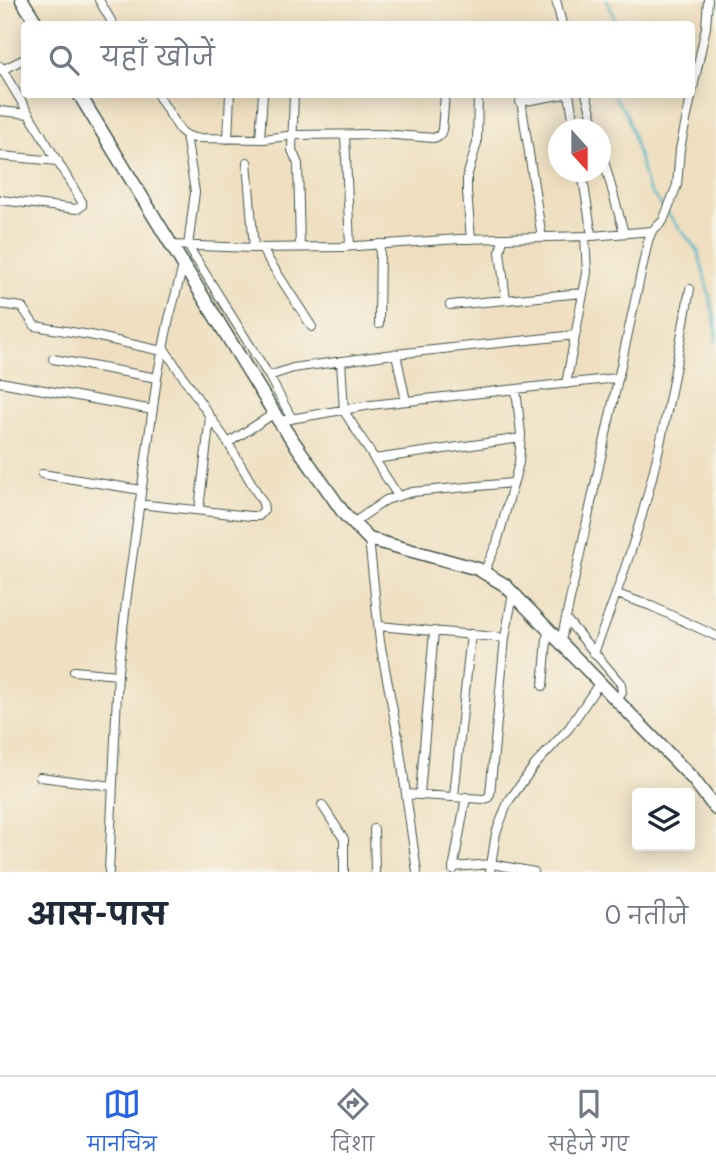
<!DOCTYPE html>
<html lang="hi">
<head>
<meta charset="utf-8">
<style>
	body { margin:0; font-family:"Playpen Sans","Playpen Sans Deva",sans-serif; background:#f2f2f3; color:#1f2937 }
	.controls { position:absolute; right:21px; bottom:21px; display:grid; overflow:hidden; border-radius:7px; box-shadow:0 4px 18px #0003 }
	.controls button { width:63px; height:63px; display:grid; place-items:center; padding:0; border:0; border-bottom:2px solid #e0e1e3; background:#fff; color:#1f2937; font:35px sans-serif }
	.compass { position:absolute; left:548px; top:119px; width:63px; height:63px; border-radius:50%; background:#fff; box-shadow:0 4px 18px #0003; rotate:159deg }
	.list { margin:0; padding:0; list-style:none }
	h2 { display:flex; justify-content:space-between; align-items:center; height:91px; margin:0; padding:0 28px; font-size:30px }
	h2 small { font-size:23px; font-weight:400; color:#747a83 }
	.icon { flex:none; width:38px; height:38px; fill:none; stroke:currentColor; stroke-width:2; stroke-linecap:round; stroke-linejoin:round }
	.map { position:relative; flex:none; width:716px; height:872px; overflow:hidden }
	.search { position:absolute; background:#fff; box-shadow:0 4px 18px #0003; left:21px; right:21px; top:21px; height:77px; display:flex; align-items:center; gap:18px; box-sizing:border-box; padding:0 24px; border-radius:7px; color:#747a83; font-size:26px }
	.sheet { height:203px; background:#fff }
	nav { display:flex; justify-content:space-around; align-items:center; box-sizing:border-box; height:98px; border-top:2px solid #e0e1e3; background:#fff; font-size:19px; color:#747a83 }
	nav a { display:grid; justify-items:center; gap:4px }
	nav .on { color:#2563eb }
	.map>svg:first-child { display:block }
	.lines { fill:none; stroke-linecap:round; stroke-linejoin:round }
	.stream { stroke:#4db7c9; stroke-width:2.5 }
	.street-casing { stroke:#3e5549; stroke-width:10 }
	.secondary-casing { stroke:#3e5549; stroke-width:15 }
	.street { stroke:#fff; stroke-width:8 }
	.secondary { stroke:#fff; stroke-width:12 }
</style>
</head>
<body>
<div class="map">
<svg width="716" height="872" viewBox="0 0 716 872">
	<rect width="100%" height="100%" fill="#f7f3e8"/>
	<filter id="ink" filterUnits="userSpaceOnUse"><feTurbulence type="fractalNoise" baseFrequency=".0143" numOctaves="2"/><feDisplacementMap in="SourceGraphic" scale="14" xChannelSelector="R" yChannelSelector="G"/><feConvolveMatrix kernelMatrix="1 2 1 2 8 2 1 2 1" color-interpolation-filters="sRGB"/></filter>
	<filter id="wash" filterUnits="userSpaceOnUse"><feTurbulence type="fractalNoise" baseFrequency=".00686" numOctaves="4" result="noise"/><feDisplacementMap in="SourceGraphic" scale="28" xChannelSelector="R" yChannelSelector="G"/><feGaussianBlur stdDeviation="1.57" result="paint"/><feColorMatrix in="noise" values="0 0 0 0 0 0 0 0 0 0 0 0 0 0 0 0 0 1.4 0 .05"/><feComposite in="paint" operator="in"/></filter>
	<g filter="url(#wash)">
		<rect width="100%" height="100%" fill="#efdfc0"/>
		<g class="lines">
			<path class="stream" d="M607 0 615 20 613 24
				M612 94 627 115 648 189 698 251 715 319 716 342"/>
		</g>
	</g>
	<g filter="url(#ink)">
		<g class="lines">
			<defs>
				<path id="street" d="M99 0 113 24
					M556 0 562 24
					M308 24H329
					M0 66 82 202V206L77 209 0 200
					M0 71 24 59
					M157 94 180 130 186 135 194 138 264 139 295 135 382 134 434 138 440 135 442 130 445 94
					M294 94 292 150 298 164 300 247
					M520 94 542 238
					M569 94 575 130
					M586 94 596 130
					M520 102 565 94
					M0 111 29 114
					M186 135 195 192 188 246 269 376 292 419
					M345 135 350 246
					M228 139 230 94
					M260 139 263 94
					M600 146 624 233
					M0 156 58 161
					M247 162 254 248
					M582 172 592 236
					M471 239 467 192V177L477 143 478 94
					M503 239 500 252 506 300
					M170 245 254 248 342 247 459 239 592 236 652 231
					M261 248 312 327
					M0 304 22 307 35 326 90 335 162 351
					M450 305 583 293
					M379 324 380 244
					M396 354 406 401
					M53 359 157 378
					M341 361 344 411 398 496
					M269 376 293 368 386 355 575 335
					M0 382 153 410
					M566 384 587 273 585 236
					M279 421 371 405 617 378
					M228 443 275 413
					M374 459 521 438
					M42 474 141 490
					M139 504 250 516H259L264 510 263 503 228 443 163 347
					M199 509 210 417
					M353 523 386 500 412 492 512 483
					M369 539 380 642 398 737 417 872
					M484 572 497 543 519 463 521 434 516 389
					M617 594 651 606 716 636
					M566 619 621 684 622 693 617 699
					M379 626 505 638
					M561 641 648 241 652 231 663 221 677 185 680 149 706 27 708 0
					M594 653C612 607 628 562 642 515 663 442 676 365 690 289
					M74 671 118 675
					M543 686 548 627
					M40 777 112 786
					M406 794 483 799 488 798 490 794 505 638 513 593
					M420 794 434 631
					M454 796 471 634
					M322 805 344 839V872
					M374 829 375 872
					M453 867 492 864 534 872
					M453 870 466 797
					M109 872 118 671 127 595 157 378 169 319 183 266
					M490 872 496 833 508 802 534 766 569 728 600 682"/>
				<path id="secondary" d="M22 0 37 24
					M79 94 279 421 345 515 369 539 478 569 505 585 693 779 716 809"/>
			</defs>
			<use href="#street" class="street-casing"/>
			<use href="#secondary" class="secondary-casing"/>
			<use href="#street" class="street"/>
			<use href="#secondary" class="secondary"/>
		</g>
	</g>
</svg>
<div class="controls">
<button><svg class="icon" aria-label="layers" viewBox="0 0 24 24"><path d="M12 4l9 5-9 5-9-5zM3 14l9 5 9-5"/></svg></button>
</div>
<svg class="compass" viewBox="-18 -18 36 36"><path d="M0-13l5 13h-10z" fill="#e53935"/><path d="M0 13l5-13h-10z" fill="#747a83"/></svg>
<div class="search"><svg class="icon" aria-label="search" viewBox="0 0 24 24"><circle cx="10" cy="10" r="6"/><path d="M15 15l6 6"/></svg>यहाँ खोजें</div>
</div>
<section class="sheet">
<h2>आस-पास<small>0 नतीजे</small></h2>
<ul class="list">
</ul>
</section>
<nav>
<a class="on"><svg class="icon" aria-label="map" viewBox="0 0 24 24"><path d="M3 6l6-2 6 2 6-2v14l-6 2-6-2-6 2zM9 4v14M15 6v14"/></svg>मानचित्र</a>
<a><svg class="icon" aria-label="directions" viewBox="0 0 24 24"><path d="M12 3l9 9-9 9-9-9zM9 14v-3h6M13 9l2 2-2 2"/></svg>दिशा</a>
<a><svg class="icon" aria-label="saved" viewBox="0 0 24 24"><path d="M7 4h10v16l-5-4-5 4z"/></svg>सहेजे गए</a>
</nav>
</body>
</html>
